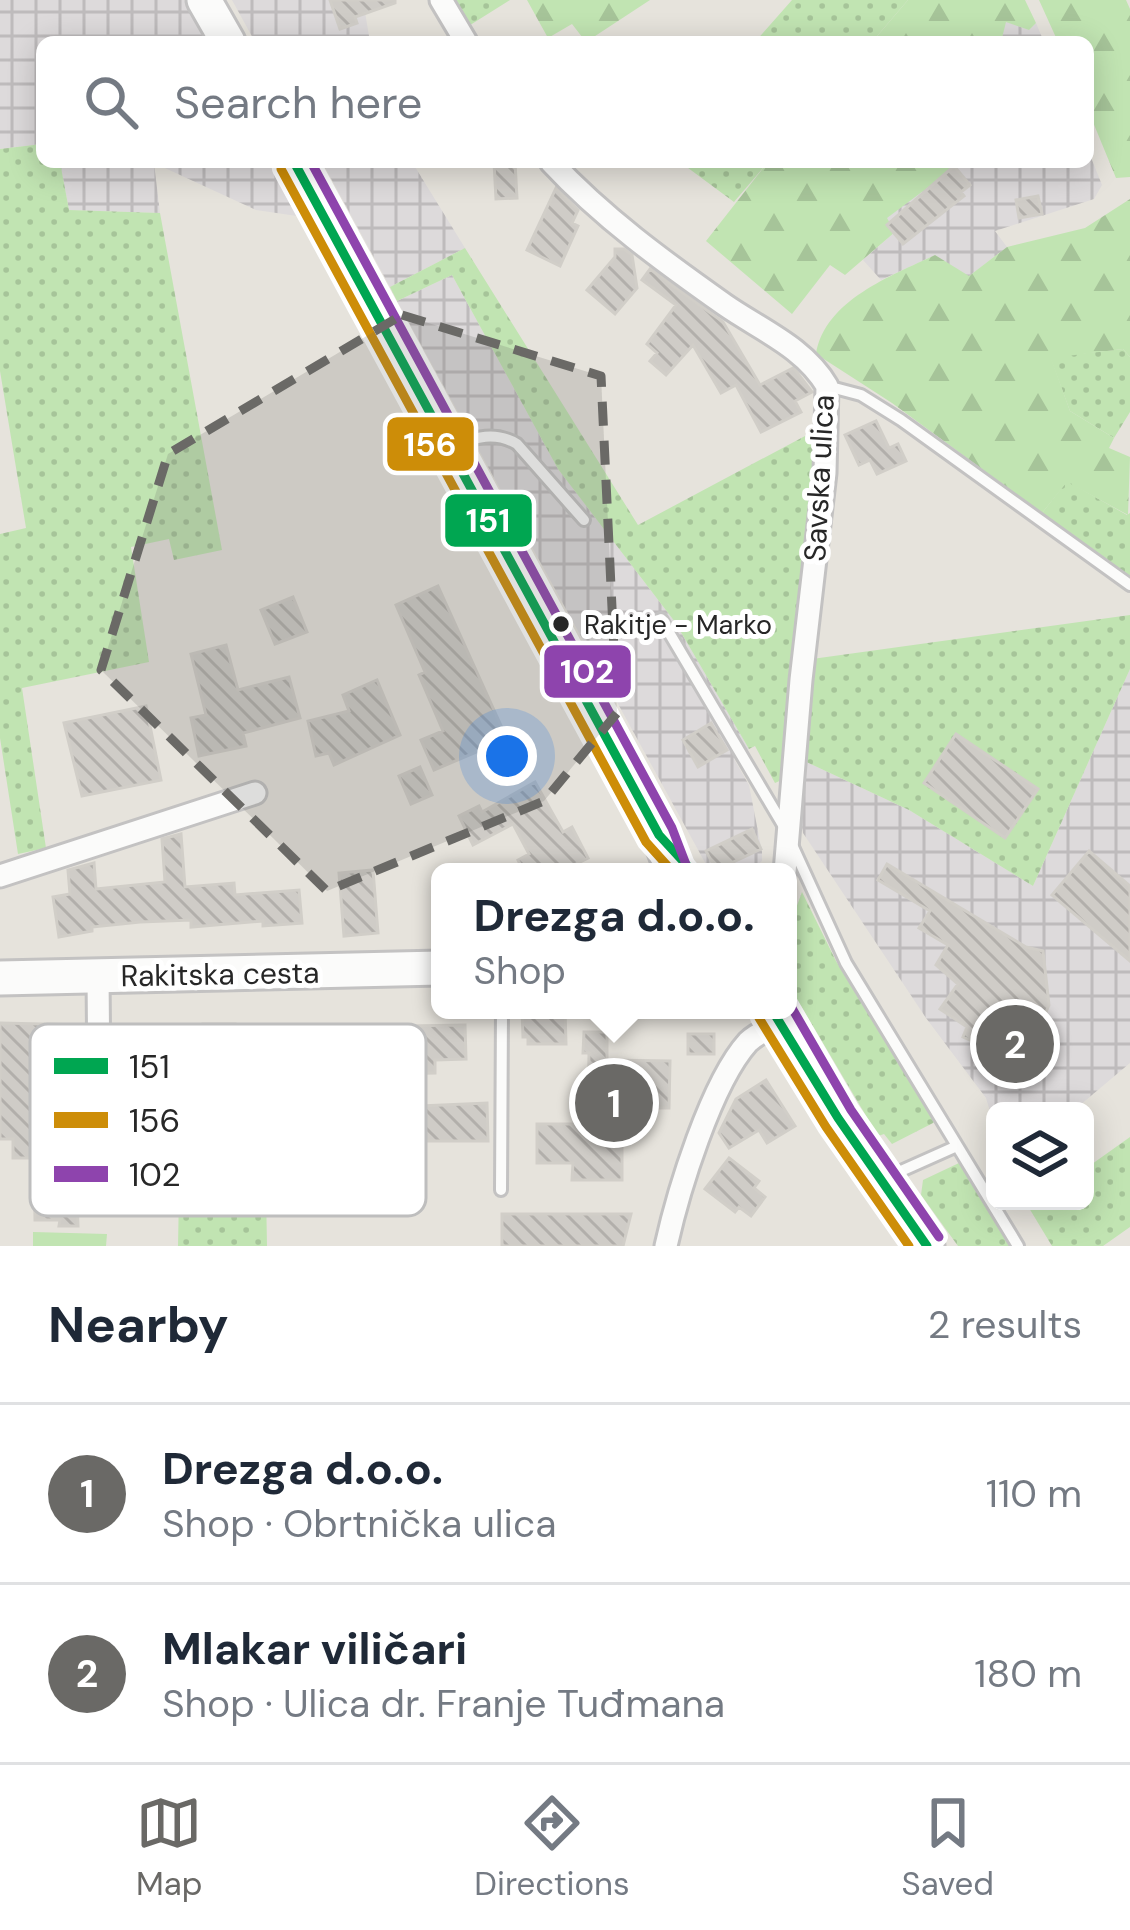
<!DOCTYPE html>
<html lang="en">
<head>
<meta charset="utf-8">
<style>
	body { margin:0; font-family:"DM Sans",sans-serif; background:#f6f6f7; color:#1f2937 }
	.controls { position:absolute; right:36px; bottom:36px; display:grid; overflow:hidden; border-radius:18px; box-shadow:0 6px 30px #0003 }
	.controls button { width:108px; height:108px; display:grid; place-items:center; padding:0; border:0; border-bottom:3px solid #e0e1e3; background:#fff; color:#1f2937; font:60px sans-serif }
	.you { position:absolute; left:507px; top:756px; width:42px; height:42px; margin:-30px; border:9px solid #fff; border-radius:50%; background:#1a73e8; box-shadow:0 0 0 18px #1a73e833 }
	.badge { display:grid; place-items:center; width:78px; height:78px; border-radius:50%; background:#6a6966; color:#fff; font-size:39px; font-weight:700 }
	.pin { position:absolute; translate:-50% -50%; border:6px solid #fff; box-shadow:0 3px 12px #0006 }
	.popup { position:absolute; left:431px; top:863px; width:366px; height:156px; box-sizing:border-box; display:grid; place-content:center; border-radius:18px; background:#fff; filter:drop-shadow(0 3px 9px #0005); font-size:39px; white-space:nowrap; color:#747a83 }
	.popup b { font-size:45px; color:#1f2937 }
	.popup::after { content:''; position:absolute; left:50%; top:100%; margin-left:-24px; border:24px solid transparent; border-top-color:#fff }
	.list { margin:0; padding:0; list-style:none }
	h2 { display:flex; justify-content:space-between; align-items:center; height:156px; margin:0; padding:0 48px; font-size:51px }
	h2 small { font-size:39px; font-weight:400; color:#747a83 }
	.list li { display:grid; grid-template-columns:78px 1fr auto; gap:36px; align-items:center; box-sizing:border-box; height:180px; padding:0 48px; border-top:3px solid #e0e1e3 }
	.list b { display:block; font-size:45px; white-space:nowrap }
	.list p { margin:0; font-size:39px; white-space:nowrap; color:#747a83 }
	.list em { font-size:39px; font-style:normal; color:#747a83 }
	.icon { flex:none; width:66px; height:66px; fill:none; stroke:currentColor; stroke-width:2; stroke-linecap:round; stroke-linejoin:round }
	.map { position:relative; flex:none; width:1130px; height:1246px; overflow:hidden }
	.search { position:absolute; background:#fff; box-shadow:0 6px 30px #0003; left:36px; right:36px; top:36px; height:132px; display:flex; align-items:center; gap:30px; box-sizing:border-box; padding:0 42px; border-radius:18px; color:#747a83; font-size:45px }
	.sheet { height:516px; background:#fff }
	nav { display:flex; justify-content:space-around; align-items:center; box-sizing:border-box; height:168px; border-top:3px solid #e0e1e3; background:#fff; font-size:33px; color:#747a83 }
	nav a { display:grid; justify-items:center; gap:6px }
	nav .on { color:#6a6966 }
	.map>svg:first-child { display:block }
	.industrial { fill:url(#industrial-grid) }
	.grass { fill:url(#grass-dots) }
	.forest { fill:url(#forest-firs) }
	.park { fill:#c1e4b2 }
	.building { fill:url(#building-back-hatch); stroke:#d1cec8; stroke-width:3 }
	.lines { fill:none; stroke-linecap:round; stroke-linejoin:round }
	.lane-casing { stroke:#c3c2c2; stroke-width:16 }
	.street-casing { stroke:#c3c2c2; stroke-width:27 }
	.secondary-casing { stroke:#c3c2c2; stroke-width:39 }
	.lane { stroke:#fbfbfa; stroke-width:10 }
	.street { stroke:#fbfbfa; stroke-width:21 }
	.secondary { stroke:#fbfbfa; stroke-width:33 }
	.bus-1-casing { stroke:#fff; stroke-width:18 }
	.bus-2-casing { stroke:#fff; stroke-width:18 }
	.bus-3-casing { stroke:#fff; stroke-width:18 }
	.bus-1 { stroke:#00a651; stroke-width:9 }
	.bus-2 { stroke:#cd8d08; stroke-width:9 }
	.bus-3 { stroke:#8e44ad; stroke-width:9 }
	.marked { fill:#6a6966; fill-opacity:0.2; stroke:#6a6966; stroke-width:9; stroke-dasharray:24 15; stroke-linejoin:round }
	.bus-dot { fill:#272727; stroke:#fff; stroke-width:4.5 }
	.labels { text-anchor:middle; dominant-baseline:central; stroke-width:10; stroke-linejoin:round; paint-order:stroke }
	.bus-label { font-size:27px; fill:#272727; stroke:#fff; text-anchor:start }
	.street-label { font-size:30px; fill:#272727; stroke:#fff }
	.key { fill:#fff; stroke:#bebebe; stroke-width:3 }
	.key-label { font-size:33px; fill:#272727 }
	.line-badge { stroke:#fff; stroke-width:4.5 }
	.badge-label { font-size:33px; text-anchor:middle; font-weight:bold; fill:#fff }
</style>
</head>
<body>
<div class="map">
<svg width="1130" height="1246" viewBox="0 0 1130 1246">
	<defs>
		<pattern id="industrial-grid" width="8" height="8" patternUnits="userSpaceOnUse" patternTransform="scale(3)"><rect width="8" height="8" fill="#dddadb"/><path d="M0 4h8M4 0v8" fill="none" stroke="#bebbbc"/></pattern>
		<pattern id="grass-dots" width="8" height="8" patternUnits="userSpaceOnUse" patternTransform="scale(3)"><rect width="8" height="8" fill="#c1e4b2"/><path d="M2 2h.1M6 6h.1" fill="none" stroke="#a6c499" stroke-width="1.8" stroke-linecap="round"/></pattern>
		<pattern id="forest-firs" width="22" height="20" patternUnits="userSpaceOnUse" patternTransform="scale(3)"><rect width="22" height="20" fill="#c1e4b2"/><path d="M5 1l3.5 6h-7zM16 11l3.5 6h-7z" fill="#a6c499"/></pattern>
		<pattern id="building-back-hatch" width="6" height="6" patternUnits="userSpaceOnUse" patternTransform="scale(3)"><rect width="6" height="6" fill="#cfccc7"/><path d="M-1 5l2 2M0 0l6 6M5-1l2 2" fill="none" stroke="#b2afab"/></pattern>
	</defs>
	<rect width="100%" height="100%" fill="#e6e3dc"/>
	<path class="industrial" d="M0 0H184L206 42H42V144L0 149Z
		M232 0H363L370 42H255Z
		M1005 21 1029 30 1036 23 1044 42H1001Z
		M1088 150 1102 185 1094 199 995 231 1007 247 968 277 935 255 881 280 863 260 895 232 886 218 962 162H1088Z
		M60 162H268L297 216 256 210 154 163 160 213 69 210Z
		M322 162H412L465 248 390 287Z
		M452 275 558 469 675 622 749 749 734 759 749 785 762 852V861L753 869 711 872 708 868 397 301Z
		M1130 669V1063L1073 1111H995V1128L986 1098 926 1018 803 833 799 805 800 759 909 810 1033 886Z"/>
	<path class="grass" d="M452 0H510L467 27Z
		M792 0H908L872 42H755Z
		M42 144V162H60L69 210 160 213 222 550 174 560 169 539 131 547 149 662 22 688 46 848 18 854 0 738V534L26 528 0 371V149Z
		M680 162H768L734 202Z
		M465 248 638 525 820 428 784 779 775 783 755 746 749 749 675 622 558 469 452 275 397 301 390 287Z
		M1123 349 1130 357V412L1114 438 1070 411 1050 357Z
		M1067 481 1127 515 1130 513V578L1042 513Z
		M1130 615V669L1033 886 909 810 800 759 812 659Z
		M802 892 836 961 935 1122 892 1144 884 1134 878 1136 788 984V930Z
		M1130 1137V1227L1103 1246H1052L1029 1208 1038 1201H1085V1169Z
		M959 1163 1011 1246H958L921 1195 923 1180Z
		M266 1191 267 1246H178L179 1193Z"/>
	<path class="forest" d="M527 0H650L586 42 572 24 548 38Z
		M908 0H1025L1036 23 1029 30 1006 22 1001 42H872Z
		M1039 0H1126L1130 9V177L1116 178 1088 110V42H1058Z
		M768 162H962L887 218 895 232 845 275 830 265 792 314 706 241Z
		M1130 199V357L1123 349 1051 358 1070 411 1114 438 1109 448 1130 457 1128 515 1067 482 1042 513 892 403 816 354C825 300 891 276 935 255L969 276 1007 247 1085 228Z"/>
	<path class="park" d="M33 1232 107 1234 106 1246H33Z"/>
	<path class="building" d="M330 0H395V3L355 17 357 23 340 29Z
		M494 162H515L517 198 496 199Z
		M954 166 970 185 961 192 964 196 903 244 887 225Z
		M556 188 578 210 572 223 578 226 560 266 527 250Z
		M1038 196 1042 214 1019 218 1016 200Z
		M615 249H624L632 255 637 288 615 314 587 290 615 257Z
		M650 269 723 322 760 385 793 368 796 371 812 392 795 401 801 412 761 432 736 385 721 393 693 345 666 375 650 361 657 353 647 344 676 305 642 280Z
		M876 421 889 448 898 444 906 461 877 474 870 460 859 465 845 435Z
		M438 586 507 739 434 770 421 740 443 731 419 675 425 672 396 605Z
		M293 597 307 632 275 644 261 610Z
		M226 645 238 690 289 677 300 718 243 733 246 746 199 756 191 718 206 715 191 654Z
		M377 680 400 735 334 765 329 753 316 756 308 721 349 711 343 695Z
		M146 706 161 780 82 796 64 723Z
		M711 723 727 750 698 767 683 740Z
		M956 734 1038 789 1005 838 924 783Z
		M420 767 432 795 411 804 399 776Z
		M535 782 563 832 572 827 588 858 560 872H524L518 860 529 854 513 824 473 845 459 816 479 806 482 812Z
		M752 829 761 849 716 870 706 851Z
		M181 834 185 887 234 883 235 895 299 890 302 923 263 926V921L191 927V920L140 922 92 927V931L59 937 53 897 70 894 68 870 94 863 96 889 165 882 162 839Z
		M1089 851 1130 886V961L1052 895Z
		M887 864 1026 947 1043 951 1049 1005 1021 1070 981 1053 983 1046 963 1037 967 1027 940 1009 958 984 936 965 948 945 919 928 930 911 878 880Z
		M373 870 378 933 344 936 339 873Z
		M522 1010H565L566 1044H528V1037H523Z
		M0 1023 83 1025 84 1063 52 1064 53 1101 84 1100 85 1138 78 1139V1175H85L86 1198H77L78 1226H59L60 1220H35L34 1158H13V1139H0Z
		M203 1024H235V1056H203Z
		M465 1025 466 1059 435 1060V1073L386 1074 388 1130 370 1131 367 1063H348L347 1027Z
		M165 1027 166 1051 136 1052V1028Z
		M272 1027H314V1062H272Z
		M584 1032H607V1060L670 1061 669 1108H622V1180H572L573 1163H537V1124H588L589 1053H583Z
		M688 1034H714V1054H688Z
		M766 1080 795 1126 767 1143 759 1130 729 1148 719 1133 736 1099Z
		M326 1098 327 1135 298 1136 297 1121H213V1101Z
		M487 1103 488 1141H400L399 1118 422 1117 421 1106Z
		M178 1104 179 1132H161V1124L141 1125 140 1105Z
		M729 1158 759 1181 754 1188 765 1197 751 1216 739 1207 735 1212 705 1189Z
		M502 1214H631L623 1246H502Z"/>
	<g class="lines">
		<defs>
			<path id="lane" d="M827 386 861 395 901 420 1130 585
				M453 446C476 437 495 431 517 444L584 520
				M661 619 786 830
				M793 847 846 963 1018 1246
				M883 1179 957 1146
				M501 1190 502 1010"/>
			<path id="street" d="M441 0 466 42
				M551 162C602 217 664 262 725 305 761 330 804 347 827 386L825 473 801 680 785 872
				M0 876 255 793
				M98 976 100 1192
				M666 1246C678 1192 711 1083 748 1042 757 1033 769 1029 781 1023"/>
			<path id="secondary" d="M204 0 228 42
				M294 162 659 835 673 872
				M0 978 440 968
				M776 1010 838 1118 927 1246"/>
		</defs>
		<use href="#lane" class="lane-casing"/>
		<use href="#street" class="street-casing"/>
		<use href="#secondary" class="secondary-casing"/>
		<use href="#lane" class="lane"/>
		<use href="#street" class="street"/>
		<use href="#secondary" class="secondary"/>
		<defs>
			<path id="bus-1" d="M294 162 659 835 693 872
				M772 1010 838 1118 927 1246"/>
			<path id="bus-2" d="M281 169 646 842 673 872
				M759 1018 826 1127 909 1246"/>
			<path id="bus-3" d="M311 162 672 828 687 867
				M789 1003 851 1110 939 1237"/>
		</defs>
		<use href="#bus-1" class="bus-1-casing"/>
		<use href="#bus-2" class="bus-2-casing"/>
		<use href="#bus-3" class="bus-3-casing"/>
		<use href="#bus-1" class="bus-1"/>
		<use href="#bus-2" class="bus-2"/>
		<use href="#bus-3" class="bus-3"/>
	</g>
	<path class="marked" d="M402 315 601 376 617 713 544 801 327 891 101 670 168 454Z"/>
	<circle class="bus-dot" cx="561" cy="624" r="10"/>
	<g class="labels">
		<g class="bus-label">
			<text x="584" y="624">Rakitje - Marko</text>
		</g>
		<g class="street-label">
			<text transform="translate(819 478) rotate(-87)">Savska ulica</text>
			<text transform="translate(220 974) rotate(-1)">Rakitska cesta</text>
		</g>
	</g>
	<rect x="30" y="1024" width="396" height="192" rx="18" class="key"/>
	<rect x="54" y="1058" width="54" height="16" fill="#00a651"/>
	<rect x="54" y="1112" width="54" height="16" fill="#cd8d08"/>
	<rect x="54" y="1166" width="54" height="16" fill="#8e44ad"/>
	<g class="key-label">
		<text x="129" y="1078">151</text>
		<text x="129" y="1132">156</text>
		<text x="129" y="1186">102</text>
	</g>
	<g class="line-badge">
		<rect x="385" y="415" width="91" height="58" rx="12" fill="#cd8d08"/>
		<rect x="443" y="492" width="91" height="57" rx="12" fill="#00a651"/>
		<rect x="542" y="643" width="91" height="57" rx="12" fill="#8e44ad"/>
	</g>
	<g class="badge-label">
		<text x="430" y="456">156</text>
		<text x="488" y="532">151</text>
		<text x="587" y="683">102</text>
	</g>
</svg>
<div class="controls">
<button><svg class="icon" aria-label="layers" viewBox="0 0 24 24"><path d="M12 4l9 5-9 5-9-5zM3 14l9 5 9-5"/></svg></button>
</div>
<div class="you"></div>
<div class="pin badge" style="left:614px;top:1103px">1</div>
<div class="popup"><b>Drezga d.o.o.</b>Shop</div>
<div class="pin badge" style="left:1015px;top:1044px">2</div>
<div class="search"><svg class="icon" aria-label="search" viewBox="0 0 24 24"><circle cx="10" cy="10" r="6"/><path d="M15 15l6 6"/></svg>Search here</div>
</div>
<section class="sheet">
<h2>Nearby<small>2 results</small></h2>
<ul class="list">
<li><span class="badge">1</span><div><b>Drezga d.o.o.</b><p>Shop · Obrtnička ulica</p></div><em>110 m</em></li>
<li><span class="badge">2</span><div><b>Mlakar viličari</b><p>Shop · Ulica dr. Franje Tuđmana</p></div><em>180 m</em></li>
</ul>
</section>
<nav>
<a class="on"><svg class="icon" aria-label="map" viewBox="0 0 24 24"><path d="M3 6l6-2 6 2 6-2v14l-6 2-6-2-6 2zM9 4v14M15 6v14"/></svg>Map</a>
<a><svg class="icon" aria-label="directions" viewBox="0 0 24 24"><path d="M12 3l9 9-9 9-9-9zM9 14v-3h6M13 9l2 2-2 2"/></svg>Directions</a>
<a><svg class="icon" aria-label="saved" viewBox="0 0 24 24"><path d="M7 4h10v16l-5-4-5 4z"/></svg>Saved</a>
</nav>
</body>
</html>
